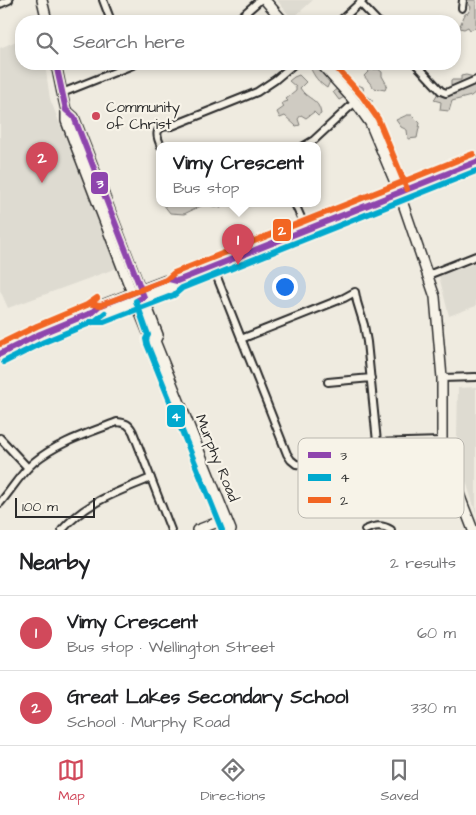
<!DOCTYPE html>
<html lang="en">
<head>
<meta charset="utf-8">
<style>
	body { margin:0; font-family:"Architects Daughter",sans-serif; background:#f6f6f6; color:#202124 }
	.scale { position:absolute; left:15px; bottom:12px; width:80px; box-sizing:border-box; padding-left:5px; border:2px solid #2b2b2b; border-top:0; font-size:14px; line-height:18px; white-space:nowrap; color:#2b2b2b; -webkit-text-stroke:4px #f7f3e8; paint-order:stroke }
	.you { position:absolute; left:284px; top:286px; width:18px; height:18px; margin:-12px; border:4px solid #fff; border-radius:50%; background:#1a73e8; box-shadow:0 0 0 8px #1a73e833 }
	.badge { display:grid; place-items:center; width:32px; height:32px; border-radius:50%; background:#d1495b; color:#fff; font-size:16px; font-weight:700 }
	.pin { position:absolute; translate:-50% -41px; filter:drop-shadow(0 1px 2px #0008) }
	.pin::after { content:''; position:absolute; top:26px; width:18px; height:15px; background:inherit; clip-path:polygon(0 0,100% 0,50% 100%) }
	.popup { position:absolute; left:156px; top:142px; width:165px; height:65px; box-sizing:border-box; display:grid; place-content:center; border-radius:10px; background:#fff; filter:drop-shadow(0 1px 4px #0005); font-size:16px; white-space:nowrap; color:#757577 }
	.popup b { font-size:19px; color:#202124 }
	.popup::after { content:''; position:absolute; left:50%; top:100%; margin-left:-10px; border:10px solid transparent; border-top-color:#fff }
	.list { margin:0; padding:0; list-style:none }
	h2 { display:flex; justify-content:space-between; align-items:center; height:65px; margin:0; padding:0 20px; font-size:21px }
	h2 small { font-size:16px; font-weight:400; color:#757577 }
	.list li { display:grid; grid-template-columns:32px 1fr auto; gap:15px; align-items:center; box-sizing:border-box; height:75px; padding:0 20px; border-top:1px solid #e0e0e0 }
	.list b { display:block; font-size:19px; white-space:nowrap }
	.list p { margin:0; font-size:16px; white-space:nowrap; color:#757577 }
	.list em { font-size:16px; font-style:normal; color:#757577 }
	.icon { flex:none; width:28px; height:28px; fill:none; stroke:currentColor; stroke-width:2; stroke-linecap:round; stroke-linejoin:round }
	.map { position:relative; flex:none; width:476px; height:530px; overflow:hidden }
	.search { position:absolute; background:#fff; box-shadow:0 2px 8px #0003; left:15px; right:15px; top:15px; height:55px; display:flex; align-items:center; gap:12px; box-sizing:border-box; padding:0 18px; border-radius:20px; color:#757577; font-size:19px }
	.sheet { height:215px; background:#fff }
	nav { display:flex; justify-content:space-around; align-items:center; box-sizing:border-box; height:70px; border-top:1px solid #e0e0e0; background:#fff; font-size:14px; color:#757577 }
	nav a { display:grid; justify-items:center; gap:2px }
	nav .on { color:#d1495b }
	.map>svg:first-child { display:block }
	.built { fill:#dedbd1 }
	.green { fill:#cfcbc2; stroke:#7d7b76 }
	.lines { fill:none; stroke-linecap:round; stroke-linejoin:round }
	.street-casing { stroke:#2b2b2b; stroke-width:10 }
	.secondary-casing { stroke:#2b2b2b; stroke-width:12 }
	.street { stroke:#f7f3e8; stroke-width:6 }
	.secondary { stroke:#f7f3e8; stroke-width:9 }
	.bus-1-casing { stroke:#f7f3e8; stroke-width:10 }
	.bus-2-casing { stroke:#f7f3e8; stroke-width:10 }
	.bus-3-casing { stroke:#f7f3e8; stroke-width:10 }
	.bus-1 { stroke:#8e44ad; stroke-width:6 }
	.bus-2 { stroke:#00a9ce; stroke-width:6 }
	.bus-3 { stroke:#f26522; stroke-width:6 }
	.poi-dot { fill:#d1495b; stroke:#f7f3e8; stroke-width:2 }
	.labels { text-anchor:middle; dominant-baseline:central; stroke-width:4.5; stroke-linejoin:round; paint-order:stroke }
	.poi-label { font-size:15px; fill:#2b2b2b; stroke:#f7f3e8; text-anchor:start }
	.street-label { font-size:15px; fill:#2b2b2b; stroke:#f7f3e8 }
	.key { fill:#f7f3e8; stroke:#bab7af; stroke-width:1 }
	.key-label { font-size:14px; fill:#2b2b2b }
	.line-badge { stroke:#f7f3e8; stroke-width:2 }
	.badge-label { font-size:14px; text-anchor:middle; font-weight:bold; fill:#fff }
</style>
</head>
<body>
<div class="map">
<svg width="476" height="530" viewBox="0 0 476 530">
	<rect width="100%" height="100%" fill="#efebe0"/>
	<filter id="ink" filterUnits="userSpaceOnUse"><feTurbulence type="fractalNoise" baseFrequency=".02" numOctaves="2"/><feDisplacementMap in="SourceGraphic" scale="10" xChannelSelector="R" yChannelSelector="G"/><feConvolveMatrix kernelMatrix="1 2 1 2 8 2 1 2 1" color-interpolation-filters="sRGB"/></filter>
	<g filter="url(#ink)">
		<path class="built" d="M277 0H313L292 19Z
			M21 39V64H45L50 99 117 268 8 308 0 290V48Z
			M476 263V306L449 316 439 276Z
			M476 387V513L460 462 457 436 458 388Z"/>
		<path class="green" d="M467 0H476V29L475 28 470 30 468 27 464 29 459 28 465 14 468 13 471 7 468 3Z
			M314 64H317L325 71 333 64H339L347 77 343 82 331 79 327 88C318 82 314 76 310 67Z
			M378 69 382 72V76L387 85 385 90 374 88 364 76 370 70Z
			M299 75 306 82 300 88C307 100 319 98 321 114L318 116 314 112 306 118 301 115 298 119 300 125 296 126 285 116 280 118 277 112 284 107 282 103 288 101 286 99 296 91V87L289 81 294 77Z
			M466 75 474 77 476 83V92L471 96 452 101 449 111 440 110 441 102 434 100 439 91 442 94 450 96 451 93H458L459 88 451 86V80H461V76Z
			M353 83 363 87 364 93 372 100V102L361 105 350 94 339 100 333 92 339 87 349 91Z
			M407 115H412L420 123 417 138 408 139 407 130 401 127 396 120Z
			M163 204H221V208L205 204 184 214 170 213Z"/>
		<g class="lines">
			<defs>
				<path id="street" d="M103 0 111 21
					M360 3 377 21
					M0 4 9 0
					M462 8 463 0
					M236 21 260 0
					M340 21 363 0
					M416 64 441 91 446 93 476 80
					M62 93 135 64
					M161 146C155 134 155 126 172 126L257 92 275 80 294 64
					M304 146 314 140 355 102
					M295 204 306 229
					M213 267 287 454 291 460 296 464 310 466 351 449 372 443 442 441
					M428 275 476 256
					M241 339 344 298 355 292 357 302 364 325 367 342 377 442
					M442 378 476 377
					M328 382 371 378
					M0 438 28 468
					M0 503C11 490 21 473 34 462 58 442 89 433 117 422 126 423 129 424 133 432L171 530
					M62 530C88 501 116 493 151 478
					M365 530C374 526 382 524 391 530"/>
				<path id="secondary" d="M42 0 47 21
					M265 0 283 21
					M56 64 62 93 66 110V121L132 293 150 338 155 341 231 530
					M321 64 355 102 370 123 399 192 435 297 442 378V441L450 471 473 530
					M66 110 74 117 158 335 155 341
					M91 313 102 314 171 287 177 281 213 267 476 162
					M0 354 40 334 91 313 99 306 169 279 177 281
					M197 530 226 519"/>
			</defs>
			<use href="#street" class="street-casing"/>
			<use href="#secondary" class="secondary-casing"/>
			<use href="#street" class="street"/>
			<use href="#secondary" class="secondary"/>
			<defs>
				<path id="bus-1" d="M56 64 66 110 74 117 144 297 138 300
					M0 354 40 334 91 313 99 306 169 279 177 281 476 162"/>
				<path id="bus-2" d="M136 301 148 335 146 339 147 344 222 530
					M90 322H104L174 295 182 288 476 171
					M4 362 44 342 95 321 105 313"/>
				<path id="bus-3" d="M333 64 362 96 378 119 407 189
					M92 304 101 305 166 280 174 273 473 154
					M0 344 37 326 87 305 97 298"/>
			</defs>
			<use href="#bus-1" class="bus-1-casing"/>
			<use href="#bus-2" class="bus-2-casing"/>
			<use href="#bus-3" class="bus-3-casing"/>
			<use href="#bus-1" class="bus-1"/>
			<use href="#bus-2" class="bus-2"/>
			<use href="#bus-3" class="bus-3"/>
		</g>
	</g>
	<circle class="poi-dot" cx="96" cy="116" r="5"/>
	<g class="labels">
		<g class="poi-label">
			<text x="106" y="107">Community<tspan x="106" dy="17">of Christ</tspan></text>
		</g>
		<g class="street-label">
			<text transform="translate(217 458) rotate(68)">Murphy Road</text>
		</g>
	</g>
	<rect x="298" y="438" width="166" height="80" rx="8" class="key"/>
	<rect x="308" y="452" width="23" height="6" fill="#8e44ad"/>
	<rect x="308" y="474" width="23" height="7" fill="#00a9ce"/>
	<rect x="308" y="497" width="23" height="6" fill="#f26522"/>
	<g class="key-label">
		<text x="340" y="460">3</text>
		<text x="340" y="482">4</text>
		<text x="340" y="505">2</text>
	</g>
	<g class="line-badge">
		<rect x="90" y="171" width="19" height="24" rx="5" fill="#8e44ad"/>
		<rect x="272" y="218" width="20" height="24" rx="5" fill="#f26522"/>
		<rect x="166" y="404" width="20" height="24" rx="5" fill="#00a9ce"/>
	</g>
	<g class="badge-label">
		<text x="100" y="188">3</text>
		<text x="282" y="235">2</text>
		<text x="176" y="421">4</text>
	</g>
</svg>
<div class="scale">100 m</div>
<div class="you"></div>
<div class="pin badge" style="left:238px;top:265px">1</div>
<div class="popup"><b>Vimy Crescent</b>Bus stop</div>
<div class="pin badge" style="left:42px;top:183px">2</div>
<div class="search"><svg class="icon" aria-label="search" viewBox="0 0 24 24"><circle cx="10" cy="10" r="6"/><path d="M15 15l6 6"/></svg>Search here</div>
</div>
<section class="sheet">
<h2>Nearby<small>2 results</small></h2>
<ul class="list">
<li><span class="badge">1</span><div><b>Vimy Crescent</b><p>Bus stop · Wellington Street</p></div><em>60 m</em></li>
<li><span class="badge">2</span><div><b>Great Lakes Secondary School</b><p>School · Murphy Road</p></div><em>330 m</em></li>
</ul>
</section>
<nav>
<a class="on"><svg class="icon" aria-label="map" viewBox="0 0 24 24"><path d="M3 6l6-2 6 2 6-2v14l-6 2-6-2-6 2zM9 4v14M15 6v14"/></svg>Map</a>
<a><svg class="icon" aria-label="directions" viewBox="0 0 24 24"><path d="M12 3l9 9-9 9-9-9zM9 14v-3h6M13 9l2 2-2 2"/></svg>Directions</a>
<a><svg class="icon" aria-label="saved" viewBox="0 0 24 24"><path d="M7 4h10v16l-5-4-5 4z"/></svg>Saved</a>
</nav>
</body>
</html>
